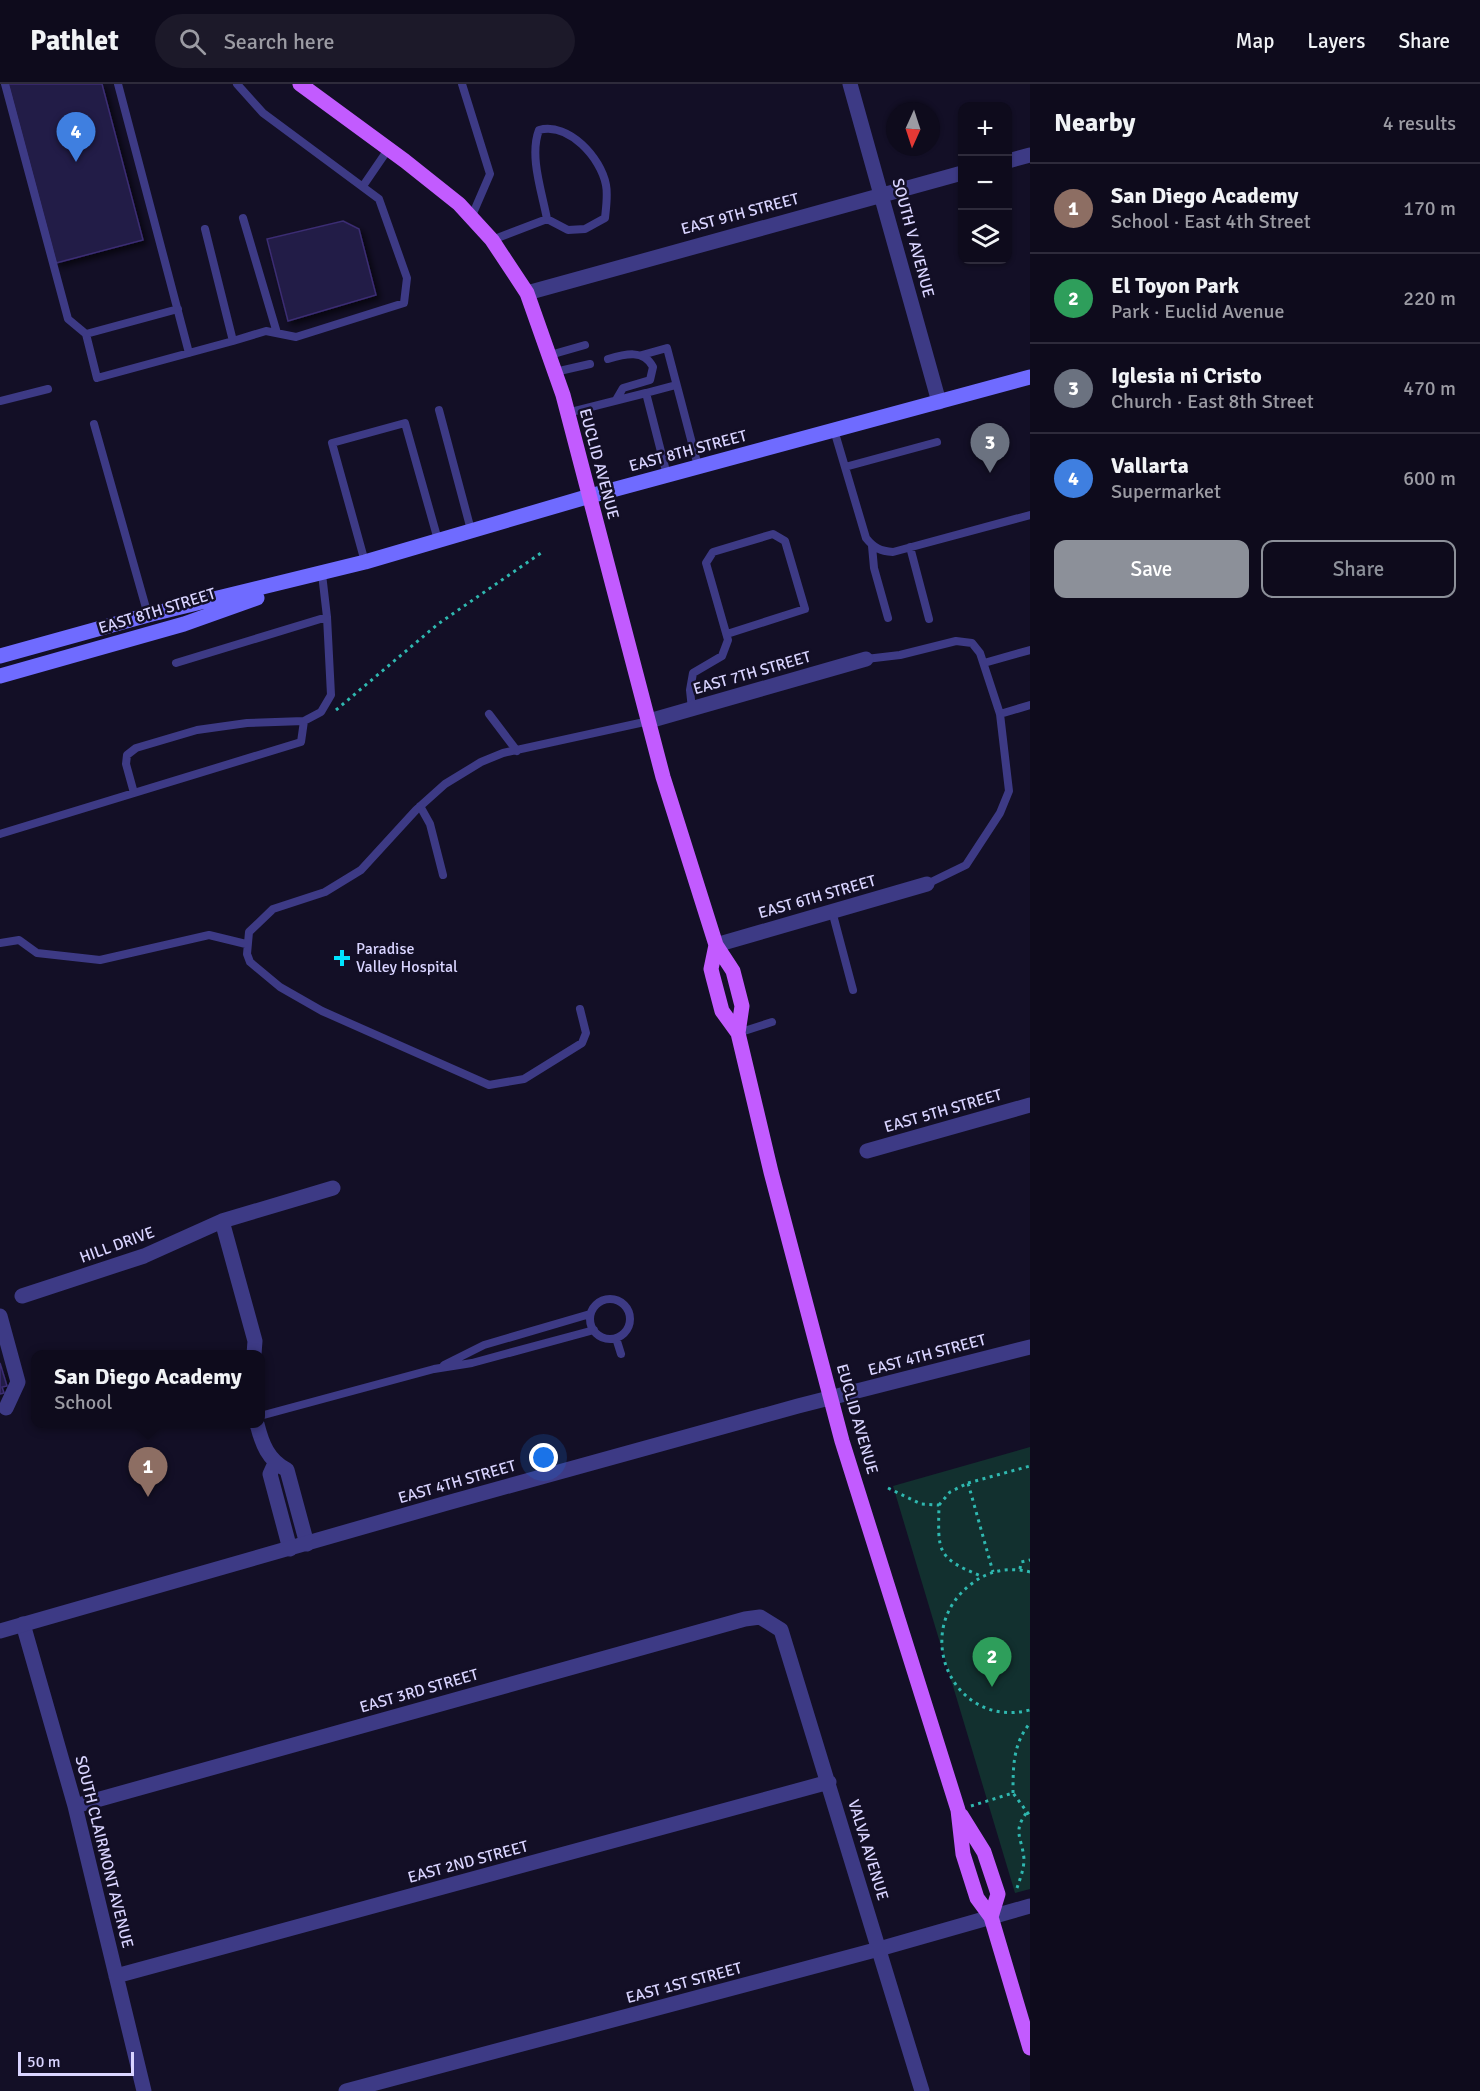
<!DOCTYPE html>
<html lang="en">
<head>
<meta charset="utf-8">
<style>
	body { margin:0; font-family:Signika,sans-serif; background:#1c1929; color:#f1f3f6 }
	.controls { position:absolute; right:18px; top:18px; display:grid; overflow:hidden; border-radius:12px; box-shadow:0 2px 4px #0004 }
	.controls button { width:54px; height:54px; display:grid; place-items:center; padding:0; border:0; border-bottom:2px solid #2e2b3b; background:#0e0b1c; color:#f1f3f6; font:30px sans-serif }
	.compass { position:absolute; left:886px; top:18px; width:54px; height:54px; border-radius:50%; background:#0e0b1c; box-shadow:0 2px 4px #0004; rotate:183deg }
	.scale { position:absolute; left:18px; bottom:15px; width:116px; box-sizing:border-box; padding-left:6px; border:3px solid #d9d4ff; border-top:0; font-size:16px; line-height:21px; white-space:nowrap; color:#d9d4ff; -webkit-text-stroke:4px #130f26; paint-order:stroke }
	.you { position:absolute; left:544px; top:1374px; width:21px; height:21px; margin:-15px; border:4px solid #fff; border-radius:50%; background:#1a73e8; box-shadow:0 0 0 9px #1a73e833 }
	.badge { display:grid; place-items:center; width:39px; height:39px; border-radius:50%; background:#8c9099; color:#fff; font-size:20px; font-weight:700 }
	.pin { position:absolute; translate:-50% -50px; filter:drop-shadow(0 2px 3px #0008) }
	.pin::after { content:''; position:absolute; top:32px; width:21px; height:18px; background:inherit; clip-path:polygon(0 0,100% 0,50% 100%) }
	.popup { position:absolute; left:31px; top:1266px; width:234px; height:78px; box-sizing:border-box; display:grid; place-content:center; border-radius:12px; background:#0e0b1c; filter:drop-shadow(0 2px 4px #0005); font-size:20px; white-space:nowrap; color:#9b9ba3 }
	.popup b { font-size:22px; color:#f1f3f6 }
	.popup::after { content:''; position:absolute; left:50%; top:100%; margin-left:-12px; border:12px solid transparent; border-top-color:#0e0b1c }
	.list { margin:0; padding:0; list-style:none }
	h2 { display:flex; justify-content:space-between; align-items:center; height:78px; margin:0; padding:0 24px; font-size:26px }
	h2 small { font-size:20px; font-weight:400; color:#9b9ba3 }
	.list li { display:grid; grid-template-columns:39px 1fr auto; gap:18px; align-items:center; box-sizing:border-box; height:90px; padding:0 24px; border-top:2px solid #2e2b3b }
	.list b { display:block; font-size:22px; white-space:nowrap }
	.list p { margin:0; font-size:20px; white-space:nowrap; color:#9b9ba3 }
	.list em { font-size:20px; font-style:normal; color:#9b9ba3 }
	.actions { display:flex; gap:12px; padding:18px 24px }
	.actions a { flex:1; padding:14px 0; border:2px solid #8c9099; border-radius:12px; text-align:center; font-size:21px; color:#8c9099 }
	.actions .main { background:#8c9099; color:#fff }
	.icon { flex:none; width:33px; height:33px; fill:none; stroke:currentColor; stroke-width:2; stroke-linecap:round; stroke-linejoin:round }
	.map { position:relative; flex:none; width:1030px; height:2007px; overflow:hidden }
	header { display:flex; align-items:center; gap:36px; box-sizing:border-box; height:84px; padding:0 30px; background:#0e0b1c; border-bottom:2px solid #2e2b3b }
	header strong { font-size:28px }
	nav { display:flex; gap:33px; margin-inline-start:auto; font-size:21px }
	.search { width:420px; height:54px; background:#1c1929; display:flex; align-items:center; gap:15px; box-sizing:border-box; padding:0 21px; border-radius:33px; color:#9b9ba3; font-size:22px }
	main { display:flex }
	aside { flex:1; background:#0e0b1c }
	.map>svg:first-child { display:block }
	.green { fill:#12302f }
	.building { fill:#241b47; stroke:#3b2d73; stroke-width:1.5; filter:url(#shadow) }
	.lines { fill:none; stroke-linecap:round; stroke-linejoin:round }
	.path { stroke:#2fb8b0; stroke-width:3; stroke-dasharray:3 4.5; stroke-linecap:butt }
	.service { stroke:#3d3a85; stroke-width:8 }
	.minor { stroke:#3d3a85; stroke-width:15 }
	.tertiary { stroke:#3d3a85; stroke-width:15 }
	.secondary { stroke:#6f6bff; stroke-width:15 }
	.primary { stroke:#c25bff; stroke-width:15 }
	.poi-dot { fill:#00e5ff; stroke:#130f26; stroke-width:2 }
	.labels { text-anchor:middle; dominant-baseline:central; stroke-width:5; stroke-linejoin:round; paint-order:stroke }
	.street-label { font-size:16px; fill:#d9d4ff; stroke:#130f26 }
	.poi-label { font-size:16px; fill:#d9d4ff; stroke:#130f26; text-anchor:start }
</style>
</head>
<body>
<header>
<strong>Pathlet</strong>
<div class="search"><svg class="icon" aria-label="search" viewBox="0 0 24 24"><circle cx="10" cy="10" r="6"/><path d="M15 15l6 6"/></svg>Search here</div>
<nav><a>Map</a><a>Layers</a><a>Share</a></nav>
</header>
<main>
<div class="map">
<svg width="1030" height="2007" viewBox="0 0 1030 2007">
	<defs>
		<filter id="shadow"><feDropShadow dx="4" dy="4" stdDeviation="3" flood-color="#0009"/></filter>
	</defs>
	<rect width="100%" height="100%" fill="#130f26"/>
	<path class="green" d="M1030 1363V1805L1015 1809 893 1402Z"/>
	<path class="building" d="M8 0H102L143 156 56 179Z
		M343 137 359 145 376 211 288 237 267 155Z
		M0 1279 7 1302 2 1303 4 1309 0 1310Z"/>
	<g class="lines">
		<path class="path" d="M336 626 438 540 544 467
			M968 1399 1030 1382
			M888 1404 921 1420 939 1421C938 1467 936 1474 981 1492
			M939 1421 950 1408 968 1399 993 1488
			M1020 1485 1021 1478 1030 1476
			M1030 1488C1010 1483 990 1486 974 1498 908 1544 952 1646 1030 1626
			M1013 1709C1013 1682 1013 1660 1030 1639
			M971 1722 1013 1709 1030 1732
			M1017 1804C1020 1795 1024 1785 1024 1775 1022 1753 1012 1748 1027 1728"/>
		<path class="service" d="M5 0 68 235 86 250 97 294 233 257 205 145
			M118 0 189 269
			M462 0 490 90 471 134
			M363 102 389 64
			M243 134 277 249
			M492 156 547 135C542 108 529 72 539 46 569 38 601 74 606 101 608 111 606 124 605 134L585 145 568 146 547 135
			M86 250 178 225
			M233 257 266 247 296 253 404 219 407 194 379 115 263 29 237 0
			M550 271 585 261
			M642 271 667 264 698 382
			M608 275C625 270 644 265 653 283L650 296 623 304 616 316
			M555 288 590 280
			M646 309 676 301
			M0 317 48 305
			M439 326 471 446
			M567 329 646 309 667 391
			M94 340 148 531
			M834 346 866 454C874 464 880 467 893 468L1030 431
			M845 383 937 358
			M872 462 874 484 888 534
			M910 463 929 535
			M365 478 332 359 405 339 438 456
			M866 575 900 571 956 557 972 559 980 569 1000 630
			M176 579 327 533
			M984 579 1030 566
			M692 625 690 606 693 589 722 572 728 556 706 479 713 468 773 450 785 457 805 525 727 550
			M489 630 517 667
			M134 709 126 680 127 671 136 664 197 646 247 639 304 637 321 628 331 611 327 533 322 490
			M420 722 430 740 443 791
			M0 750 301 658 304 637
			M927 800 966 781 1000 729 1009 707 1000 630 1030 621
			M832 827 853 906
			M0 859 19 856 37 869 100 876 209 851 246 860
			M580 925 586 949 582 959 524 995 489 1001 322 927 280 903 250 878 247 870 249 848 273 825 325 808 361 786 416 726 445 700 481 678 503 669 649 637
			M738 949 772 938
			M590 1235a20 20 0 1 1 40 0a20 20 0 1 1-40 0Z
			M616 1254 621 1270
			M444 1281 484 1261 590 1230
			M260 1332 434 1285 472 1279 594 1246"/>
		<path class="minor" d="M850 0 939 318
			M1008 77 1030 71
			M527 209 962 89
			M649 637 866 575
			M716 861 927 800
			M867 1067 1030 1021
			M222 1137 255 1257 254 1270
			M22 1212 144 1172 222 1137 333 1104
			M0 1232 18 1298 6 1324
			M257 1340C262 1360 268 1376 287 1386L307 1460
			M275 1379 270 1390 290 1465
			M23 1540 75 1722 144 2007
			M75 1722 745 1535 760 1533 781 1546 922 2007
			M116 1892 829 1698
			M346 2007 879 1865 1030 1822"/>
		<path class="tertiary" d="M0 1547 447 1419 798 1322 1030 1263"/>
		<path class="secondary" d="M0 572 148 531 365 478 590 412 1030 293
			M0 592 184 540 257 514"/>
		<path class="primary" d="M300 0 405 77 459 120 492 156 527 209 563 311 663 693 716 861 733 887 742 922 738 949
			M716 861 711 885 713 893 722 927 738 949 771 1088 842 1357 958 1726 963 1770 977 1814 991 1833 1030 1964
			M961 1731 984 1768 998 1810 991 1833"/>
	</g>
	<path class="poi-dot" d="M339 865h6v6h6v6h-6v6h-6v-6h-6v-6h6z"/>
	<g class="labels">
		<g class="street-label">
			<text transform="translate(740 130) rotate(-15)">EAST 9TH STREET</text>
			<text transform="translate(913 154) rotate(75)">SOUTH V AVENUE</text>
			<text transform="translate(688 367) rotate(-15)">EAST 8TH STREET</text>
			<text transform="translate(599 380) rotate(75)">EUCLID AVENUE</text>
			<text transform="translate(157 527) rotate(-17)">EAST 8TH STREET</text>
			<text transform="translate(752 589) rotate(-16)">EAST 7TH STREET</text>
			<text transform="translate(817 813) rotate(-16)">EAST 6TH STREET</text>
			<text transform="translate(943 1027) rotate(-16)">EAST 5TH STREET</text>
			<text transform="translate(117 1161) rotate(-20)">HILL DRIVE</text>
			<text transform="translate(927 1271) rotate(-15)">EAST 4TH STREET</text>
			<text transform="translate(857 1335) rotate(74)">EUCLID AVENUE</text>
			<text transform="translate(457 1398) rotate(-16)">EAST 4TH STREET</text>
			<text transform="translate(419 1607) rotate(-16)">EAST 3RD STREET</text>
			<text transform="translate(868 1766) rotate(73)">VALVA AVENUE</text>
			<text transform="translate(104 1768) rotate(76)">SOUTH CLAIRMONT AVENUE</text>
			<text transform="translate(468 1778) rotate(-15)">EAST 2ND STREET</text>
			<text transform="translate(684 1899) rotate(-15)">EAST 1ST STREET</text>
		</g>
		<g class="poi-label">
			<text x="356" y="865">Paradise<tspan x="356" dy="18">Valley Hospital</tspan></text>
		</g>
	</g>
</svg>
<div class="controls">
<button>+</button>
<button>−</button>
<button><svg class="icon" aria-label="layers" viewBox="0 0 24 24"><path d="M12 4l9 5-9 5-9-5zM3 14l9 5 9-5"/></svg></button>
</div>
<svg class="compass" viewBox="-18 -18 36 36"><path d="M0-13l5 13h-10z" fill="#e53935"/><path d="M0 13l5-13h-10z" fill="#9b9ba3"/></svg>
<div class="scale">50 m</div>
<div class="you"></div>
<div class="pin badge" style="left:148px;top:1413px;background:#8d6e63">1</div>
<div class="popup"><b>San Diego Academy</b>School</div>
<div class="pin badge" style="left:992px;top:1603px;background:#2e9e5b">2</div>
<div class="pin badge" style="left:990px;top:389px;background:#6b7280">3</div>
<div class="pin badge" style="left:76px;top:78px;background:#3f7fe0">4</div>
</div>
<aside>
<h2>Nearby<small>4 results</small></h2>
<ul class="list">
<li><span class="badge" style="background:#8d6e63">1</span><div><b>San Diego Academy</b><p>School · East 4th Street</p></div><em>170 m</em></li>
<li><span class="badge" style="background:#2e9e5b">2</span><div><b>El Toyon Park</b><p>Park · Euclid Avenue</p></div><em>220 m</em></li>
<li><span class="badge" style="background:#6b7280">3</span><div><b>Iglesia ni Cristo</b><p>Church · East 8th Street</p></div><em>470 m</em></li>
<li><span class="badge" style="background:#3f7fe0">4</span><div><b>Vallarta</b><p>Supermarket</p></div><em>600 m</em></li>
</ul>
<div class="actions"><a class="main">Save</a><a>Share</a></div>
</aside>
</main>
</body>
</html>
